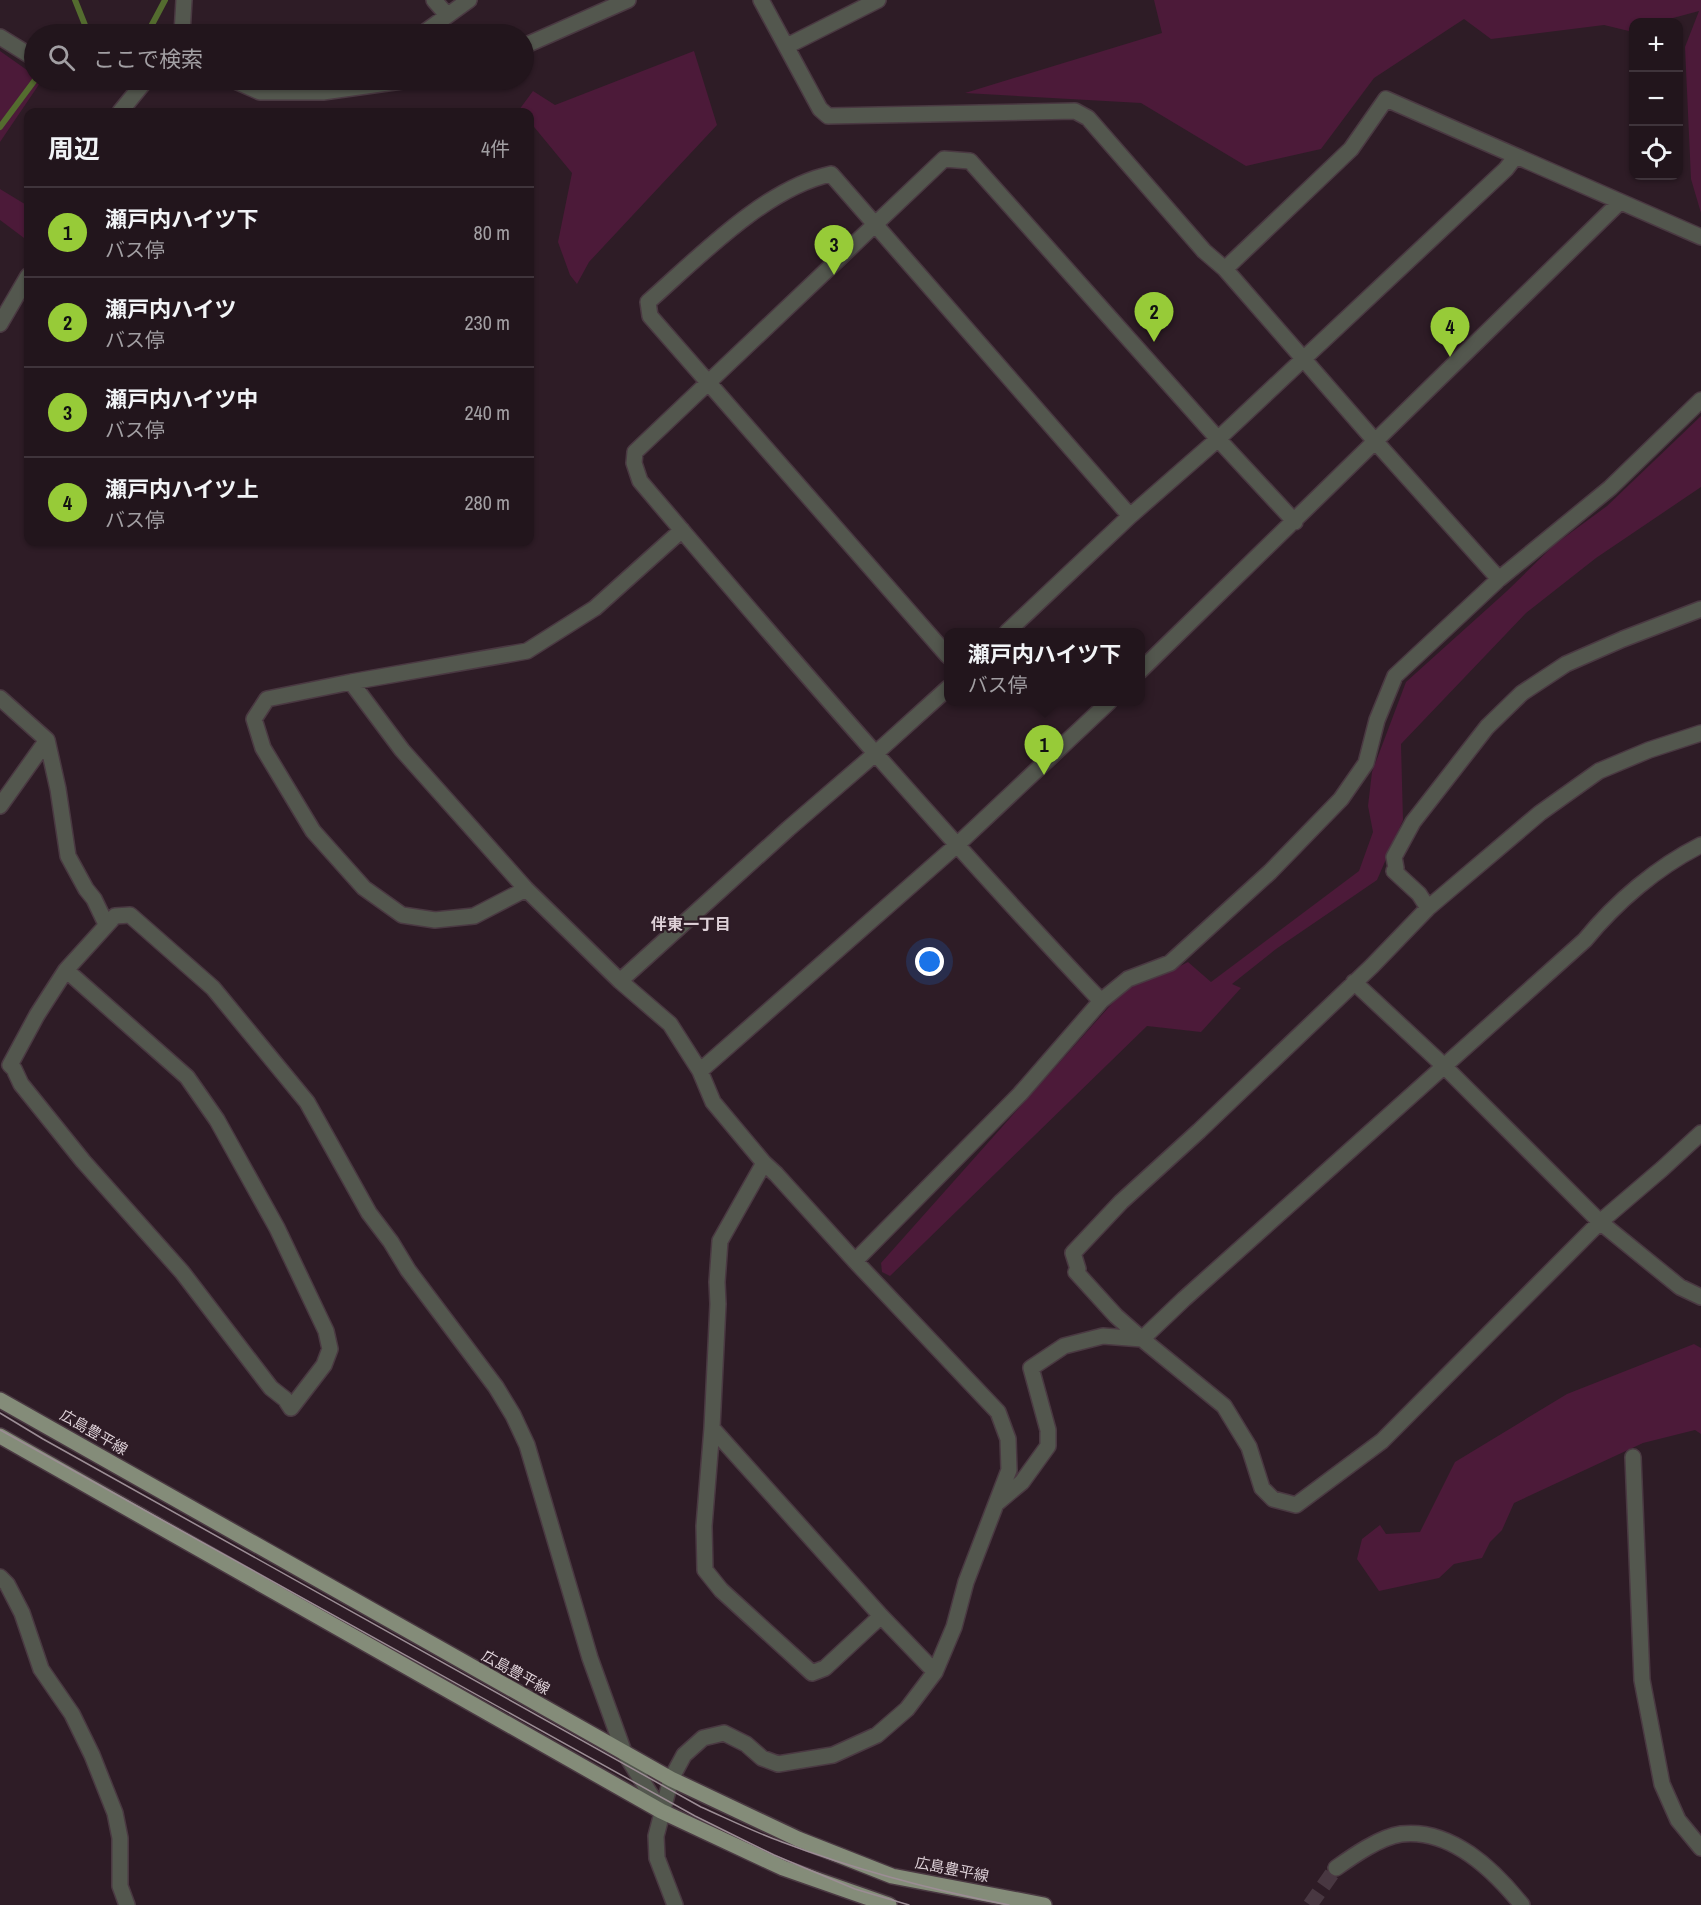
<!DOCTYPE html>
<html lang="ja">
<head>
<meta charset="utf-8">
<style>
	body { margin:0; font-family:"Archivo Narrow","Noto Sans JP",sans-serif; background:#2a1e25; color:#f1f3f6 }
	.controls { position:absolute; right:18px; top:18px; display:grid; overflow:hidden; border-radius:12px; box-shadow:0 2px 4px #0004 }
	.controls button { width:54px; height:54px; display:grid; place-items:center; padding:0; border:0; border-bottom:2px solid #3f343b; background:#22151c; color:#f1f3f6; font:30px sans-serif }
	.you { position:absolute; left:930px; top:962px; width:21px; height:21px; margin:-15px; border:4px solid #fff; border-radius:50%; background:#1a73e8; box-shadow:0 0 0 9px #1a73e833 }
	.badge { display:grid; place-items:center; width:39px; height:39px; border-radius:50%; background:#97cb38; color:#111; font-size:20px; font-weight:700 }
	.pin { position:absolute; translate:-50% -50px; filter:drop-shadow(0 2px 3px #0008) }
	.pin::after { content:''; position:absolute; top:32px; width:21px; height:18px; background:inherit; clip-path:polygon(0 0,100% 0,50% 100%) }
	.popup { position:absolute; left:944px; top:628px; width:201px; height:78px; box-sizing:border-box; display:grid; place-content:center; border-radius:12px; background:#22151c; filter:drop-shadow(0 2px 4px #0005); font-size:20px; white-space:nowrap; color:#a29fa3 }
	.popup b { font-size:22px; color:#f1f3f6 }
	.popup::after { content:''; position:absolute; left:50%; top:100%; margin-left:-12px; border:12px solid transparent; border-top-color:#22151c }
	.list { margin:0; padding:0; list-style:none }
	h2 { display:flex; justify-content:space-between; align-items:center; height:78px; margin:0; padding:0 24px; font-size:26px }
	h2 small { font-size:20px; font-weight:400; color:#a29fa3 }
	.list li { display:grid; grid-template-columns:39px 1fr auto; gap:18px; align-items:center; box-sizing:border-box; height:90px; padding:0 24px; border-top:2px solid #3f343b }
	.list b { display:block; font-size:22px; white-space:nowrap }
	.list p { margin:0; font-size:20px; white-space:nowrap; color:#a29fa3 }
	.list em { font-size:20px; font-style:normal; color:#a29fa3 }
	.icon { flex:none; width:33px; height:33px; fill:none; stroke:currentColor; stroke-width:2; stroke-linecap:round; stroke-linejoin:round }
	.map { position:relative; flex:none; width:1701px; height:1905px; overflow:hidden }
	.search { position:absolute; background:#22151c; box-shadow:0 2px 4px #0004; left:24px; top:24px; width:510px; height:66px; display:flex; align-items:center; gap:15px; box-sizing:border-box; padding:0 21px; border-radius:33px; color:#a29fa3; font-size:22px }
	.panel { position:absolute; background:#22151c; box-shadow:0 2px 4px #0004; left:24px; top:108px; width:510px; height:438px; border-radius:12px }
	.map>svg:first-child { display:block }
	.green { fill:#4c1a39 }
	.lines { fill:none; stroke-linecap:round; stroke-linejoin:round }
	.stream { stroke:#546c2f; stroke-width:6 }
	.minor-tunnel { stroke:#483741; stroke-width:15; stroke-dasharray:15 8; stroke-linecap:butt }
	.minor-casing { stroke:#4a3942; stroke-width:18 }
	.major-casing { stroke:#4a3942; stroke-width:18 }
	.minor { stroke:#53574e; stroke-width:15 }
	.major { stroke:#848c79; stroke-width:15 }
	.tram { stroke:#9c8d95; stroke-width:1.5 }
	.labels { text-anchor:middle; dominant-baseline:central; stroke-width:4.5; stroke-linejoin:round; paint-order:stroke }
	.street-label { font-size:15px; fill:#ded1d8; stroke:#2e1c26 }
	.neighbourhood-label { font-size:16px; font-weight:bold; fill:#ded1d8; stroke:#2e1c26 }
</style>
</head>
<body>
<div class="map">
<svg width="1701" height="1905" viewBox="0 0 1701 1905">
	<rect width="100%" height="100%" fill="#2e1c26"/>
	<path class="green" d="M1154 0H1701V213L1691 179 1685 47 1699 11 1658 22H1634L1633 32 1604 25 1491 39 1464 19 1374 78 1321 149 1246 166 1141 103 965 93 1162 33Z
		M0 51 34 75V80H42L0 142Z
		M694 51 717 125 589 262 577 284 570 275 558 242 572 173 530 122V112H521L519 110 533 91 555 105Z
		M0 189 28 206V225L24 238 0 220Z
		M1701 416V487L1596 558 1526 613 1401 744 1403 820 1377 880 1276 949 1232 984 1241 988 1201 1032 1147 1026 890 1276 882 1272 881 1263 1124 990C1145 980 1167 973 1188 962L1211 982 1359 871 1373 832 1368 806 1372 772 1406 682 1507 591 1554 545 1607 506Z
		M1694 1344 1701 1348V1434L1695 1430 1643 1443 1514 1503 1502 1530 1490 1542 1482 1558 1454 1564 1439 1578 1379 1591 1357 1559 1362 1539 1380 1525 1386 1534 1420 1532 1455 1462 1567 1394Z"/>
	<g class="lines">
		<path class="stream" d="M75 0 85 25 86 34
			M147 34 165 0
			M0 127 35 80"/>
		<path class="minor-tunnel" d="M1310 1905 1336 1868"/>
		<defs>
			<path id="minor" d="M434 0 447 15
				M761 0 820 109 828 116 1075 111 1088 118 1204 251 1225 269 1375 441 1499 579
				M182 34 184 0
				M422 34 469 0
				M0 37 34 58
				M524 46 628 0
				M787 46 878 0
				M233 80 260 92H323L409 80
				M120 112 146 80
				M1225 269 1351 149 1386 99 1701 237
				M0 324 28 276
				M1007 632 1130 516 1218 439 1506 169 1516 156
				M948 656 650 316 648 302C698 258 765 188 831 174L1130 516
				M1140 671 1620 202
				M351 682 402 750 526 889 620 981 670 1024 700 1071 713 1102 764 1163 776 1174 855 1261 998 1412 1008 1439 1009 1470 966 1582 954 1627 935 1672 907 1709 877 1735 833 1755 778 1764 762 1758 746 1744 724 1733 703 1738 684 1755 671 1779 656 1836 657 1858 675 1905
				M0 698 47 740 58 789 68 856 86 889 94 899 106 924
				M1701 733 1649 750 1599 771 1540 813 1428 908 1372 966 1199 1131 1121 1202 1073 1253 1078 1269 1076 1272 1116 1316 1142 1339 1224 1406 1249 1447 1262 1488 1273 1499 1296 1505 1382 1441 1600 1222 1662 1169 1701 1133
				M0 806 47 740
				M526 889 474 916 435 920 402 915 364 888 313 831 263 748 254 719 267 699 351 682 527 651 595 608 682 530
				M1428 908 1419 894 1394 871 1396 868 1394 857 1413 822 1487 727 1522 693 1566 664 1623 639 1701 609
				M66 970 115 916 130 915 213 988 307 1102 369 1213 391 1242 408 1270 496 1387 513 1415 527 1445 590 1658 624 1752 661 1811
				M66 970 187 1077 217 1120 277 1228 326 1331 330 1349 324 1365 291 1408 285 1399 271 1388 182 1272 83 1161 21 1084 14 1069 10 1065 37 1015Z
				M620 981 788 829 876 753 948 688
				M1354 982 1443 1065 1600 1222 1680 1287 1701 1297
				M1101 1001C942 833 790 658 640 481L634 463 635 452 944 159 970 161 1218 439 1295 522
				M700 1071 958 844 1109 702
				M764 1163 720 1241 717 1282 718 1304 712 1428 704 1526 705 1570 721 1590 812 1673 825 1668 881 1616
				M855 1261 1020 1094 1101 1001 1128 979 1170 963 1270 872 1341 799 1366 763 1377 720 1395 676 1499 579 1610 488 1701 400
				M712 1428 881 1616 935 1672
				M1633 1457 1642 1680 1662 1784 1678 1820 1701 1848
				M997 1503 1022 1482 1048 1446V1430L1031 1368 1064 1346 1103 1336 1142 1339 1184 1299 1585 940C1616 902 1657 867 1701 845
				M0 1577 7 1584 22 1613 41 1669 72 1714 92 1755 115 1813 120 1838V1886L127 1905
				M1336 1868C1353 1856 1380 1837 1401 1834 1451 1828 1493 1869 1522 1905"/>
			<path id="major" d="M0 1400 671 1779 798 1839 892 1876 1044 1905
				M0 1436 661 1811 783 1868 889 1905"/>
		</defs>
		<use href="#minor" class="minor-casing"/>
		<use href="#major" class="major-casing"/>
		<use href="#minor" class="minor"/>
		<use href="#major" class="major"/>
		<path class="tram" d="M0 1413 43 1439 701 1807C728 1819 754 1832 782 1842 856 1870 932 1890 1009 1905
			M0 1430 695 1816 774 1855 855 1889 909 1905"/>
	</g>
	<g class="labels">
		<g class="street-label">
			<text transform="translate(94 1432) rotate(30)">広島豊平線</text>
			<text transform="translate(516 1672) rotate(29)">広島豊平線</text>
			<text transform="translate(952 1869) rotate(11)">広島豊平線</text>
		</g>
		<g class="neighbourhood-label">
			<text x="691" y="924">伴東一丁目</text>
		</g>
	</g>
</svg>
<div class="controls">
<button>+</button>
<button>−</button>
<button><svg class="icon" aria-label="locate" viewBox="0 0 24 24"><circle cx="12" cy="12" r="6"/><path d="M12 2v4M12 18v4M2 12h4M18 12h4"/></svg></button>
</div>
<div class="you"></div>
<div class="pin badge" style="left:1044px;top:775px">1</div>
<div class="popup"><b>瀬戸内ハイツ下</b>バス停</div>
<div class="pin badge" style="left:1154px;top:342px">2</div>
<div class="pin badge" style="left:834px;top:275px">3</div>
<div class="pin badge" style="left:1450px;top:357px">4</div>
<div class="search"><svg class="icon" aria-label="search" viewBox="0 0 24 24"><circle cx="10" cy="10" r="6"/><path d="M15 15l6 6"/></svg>ここで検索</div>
<section class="panel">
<h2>周辺<small>4件</small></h2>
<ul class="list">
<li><span class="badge">1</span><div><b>瀬戸内ハイツ下</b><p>バス停</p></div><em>80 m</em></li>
<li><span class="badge">2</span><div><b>瀬戸内ハイツ</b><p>バス停</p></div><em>230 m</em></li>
<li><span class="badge">3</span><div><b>瀬戸内ハイツ中</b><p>バス停</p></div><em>240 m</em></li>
<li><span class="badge">4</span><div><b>瀬戸内ハイツ上</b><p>バス停</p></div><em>280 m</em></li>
</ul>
</section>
</div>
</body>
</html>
